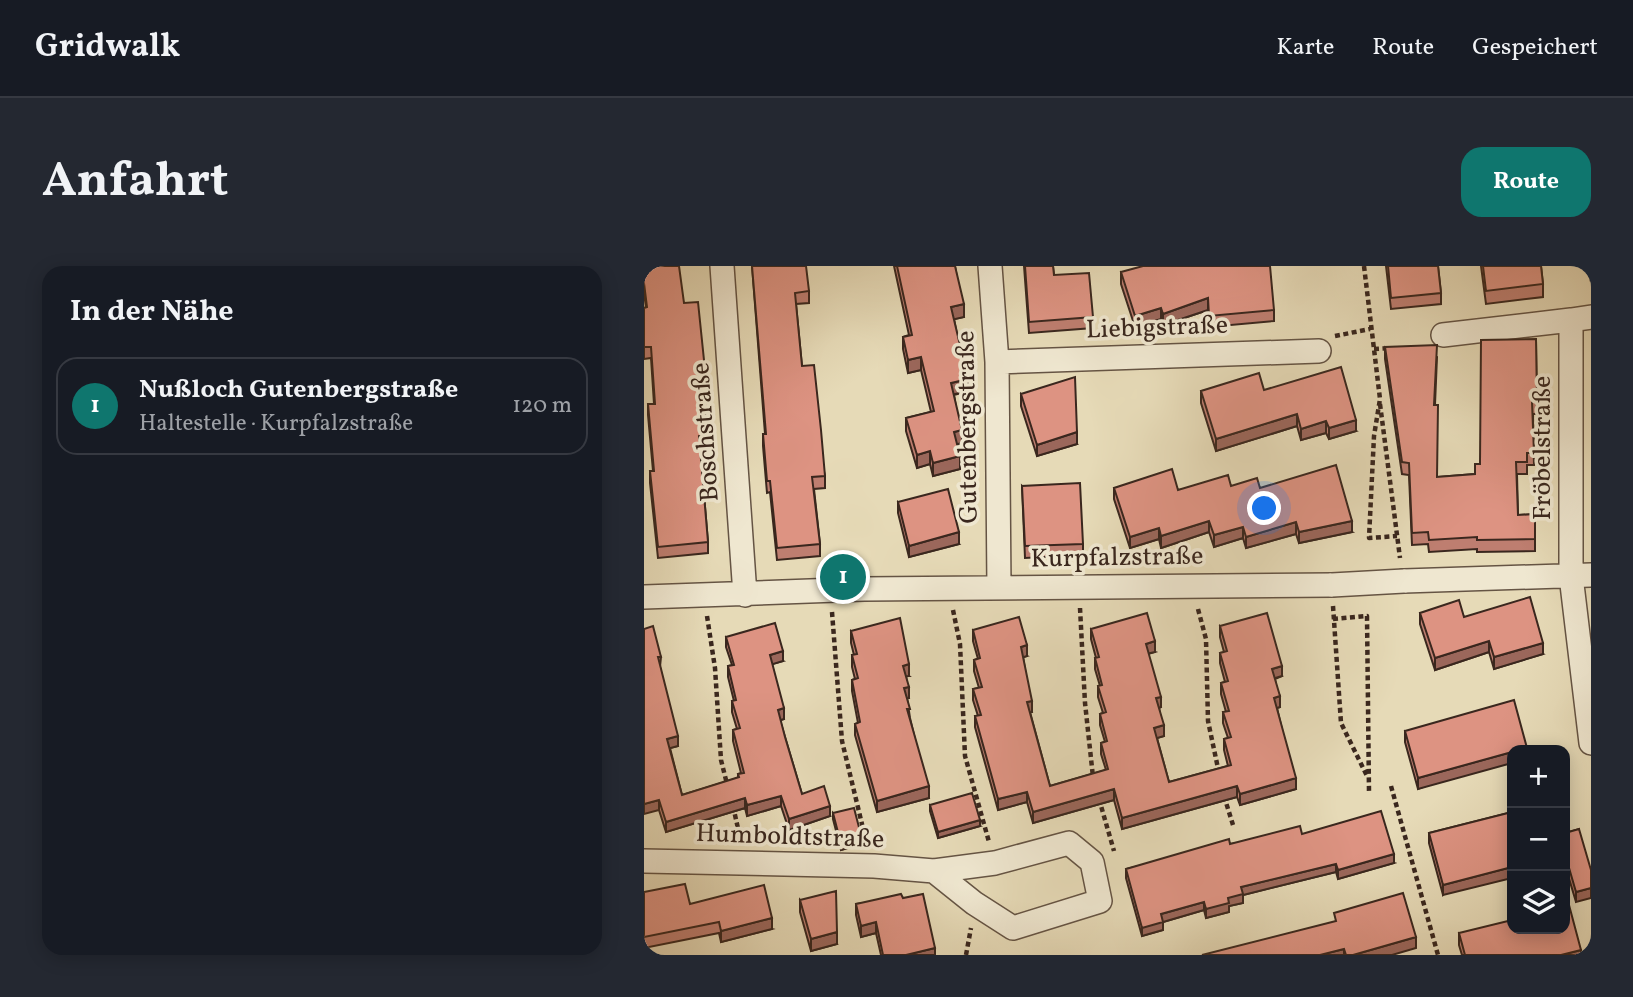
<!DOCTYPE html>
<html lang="de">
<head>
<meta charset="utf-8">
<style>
	body { margin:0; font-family:Vollkorn,serif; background:#242831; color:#f1f3f6 }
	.controls { position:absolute; right:21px; bottom:21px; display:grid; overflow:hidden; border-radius:14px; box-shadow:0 4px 18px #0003 }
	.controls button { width:63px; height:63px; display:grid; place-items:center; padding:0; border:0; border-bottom:2px solid #363941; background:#171b24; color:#f1f3f6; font:35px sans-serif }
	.you { position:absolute; left:621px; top:243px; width:24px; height:24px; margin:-18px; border:5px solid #fff; border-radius:50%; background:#1a73e8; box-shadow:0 0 0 10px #1a73e833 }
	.badge { display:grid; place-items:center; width:46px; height:46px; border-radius:50%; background:#0f766e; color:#fff; font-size:23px; font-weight:700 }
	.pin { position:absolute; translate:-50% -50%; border:4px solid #fff; box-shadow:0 2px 7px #0006 }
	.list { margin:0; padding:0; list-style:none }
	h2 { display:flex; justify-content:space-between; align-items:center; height:91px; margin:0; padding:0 28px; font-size:30px }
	h2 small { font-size:23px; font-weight:400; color:#9ea1a6 }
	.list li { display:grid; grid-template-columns:46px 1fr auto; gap:21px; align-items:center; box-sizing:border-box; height:98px; margin:0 14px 14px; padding:0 14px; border:2px solid #363941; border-radius:21px }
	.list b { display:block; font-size:26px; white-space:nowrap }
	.list p { margin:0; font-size:23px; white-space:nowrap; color:#9ea1a6 }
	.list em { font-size:23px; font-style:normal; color:#9ea1a6 }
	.icon { flex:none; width:38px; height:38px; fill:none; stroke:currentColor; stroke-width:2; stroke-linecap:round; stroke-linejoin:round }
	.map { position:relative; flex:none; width:947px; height:689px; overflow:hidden; border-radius:21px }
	header { display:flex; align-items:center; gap:42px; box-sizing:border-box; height:98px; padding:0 35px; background:#171b24; border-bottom:2px solid #363941 }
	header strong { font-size:33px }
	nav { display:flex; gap:38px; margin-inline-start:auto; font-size:24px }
	.intro { display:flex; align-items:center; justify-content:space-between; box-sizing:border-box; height:168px; padding:0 42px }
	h1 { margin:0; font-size:49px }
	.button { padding:18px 32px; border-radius:21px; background:#0f766e; color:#fff; font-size:24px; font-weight:700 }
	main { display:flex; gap:42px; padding:0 42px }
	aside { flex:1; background:#171b24; border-radius:21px; box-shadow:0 4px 18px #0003 }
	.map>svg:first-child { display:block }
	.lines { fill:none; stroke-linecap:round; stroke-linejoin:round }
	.street-casing { stroke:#655444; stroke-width:26 }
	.path { stroke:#3a271e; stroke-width:4.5; stroke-dasharray:5 3.5; stroke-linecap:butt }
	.street { stroke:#efe7d0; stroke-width:23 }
	.street-bridge-casing { stroke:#655444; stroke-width:26; stroke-linecap:butt }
	.street-bridge { stroke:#efe7d0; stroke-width:23 }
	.wall { fill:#be7e70; stroke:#3a271e; stroke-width:2 }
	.shaded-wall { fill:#9b675b; stroke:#3a271e; stroke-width:2 }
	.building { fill:#dd9382; stroke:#3a271e; stroke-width:2 }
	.labels { text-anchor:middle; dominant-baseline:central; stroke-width:7; stroke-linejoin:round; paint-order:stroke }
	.street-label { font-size:26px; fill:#3a271e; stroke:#efe7d0 }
</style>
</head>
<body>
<header>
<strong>Gridwalk</strong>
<nav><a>Karte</a><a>Route</a><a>Gespeichert</a></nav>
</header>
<div class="intro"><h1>Anfahrt</h1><a class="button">Route</a></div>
<main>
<aside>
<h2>In der Nähe<small></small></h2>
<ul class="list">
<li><span class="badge">1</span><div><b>Nußloch Gutenbergstraße</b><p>Haltestelle · Kurpfalzstraße</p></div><em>120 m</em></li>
</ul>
</aside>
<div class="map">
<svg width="947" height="689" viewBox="0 0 947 689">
	<rect width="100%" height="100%" fill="#e6dab7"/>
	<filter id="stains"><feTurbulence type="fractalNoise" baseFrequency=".00286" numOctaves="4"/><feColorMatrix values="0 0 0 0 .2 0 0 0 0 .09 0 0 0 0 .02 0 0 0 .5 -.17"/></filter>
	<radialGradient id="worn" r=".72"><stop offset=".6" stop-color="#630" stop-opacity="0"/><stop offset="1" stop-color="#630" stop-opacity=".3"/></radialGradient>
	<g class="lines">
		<defs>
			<path id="street" d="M78 0 101 329
				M346 0 353 96 355 322
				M947 51 927 54V310L947 477
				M799 69 927 54
				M353 96 675 85
				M760 315 947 309
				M0 331 220 323 688 319
				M0 595 230 600 290 605 351 597 425 577 448 596 456 635 369 662 330 637 290 605"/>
		</defs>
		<use href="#street" class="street-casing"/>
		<path class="path" d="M720 0 736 133 730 170 725 272 753 270
			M691 70 726 63
			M730 83 746 82
			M736 138 756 292
			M689 340 697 457 723 510
			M436 342 441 437 449 511
			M554 343 562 373 564 455 575 507
			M309 344 316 378 321 490 345 576
			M188 346 198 475 223 579
			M63 350 71 402 77 494 83 518
			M689 353 723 350 725 526
			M747 520 794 689
			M580 530 589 559
			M455 533 470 585
			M89 540 97 576
			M322 689 327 662"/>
		<use href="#street" class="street"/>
		<defs>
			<path id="street-bridge" d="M688 319 760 315"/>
		</defs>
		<use href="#street-bridge" class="street-bridge-casing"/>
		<use href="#street-bridge" class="street-bridge"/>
	</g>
	<path class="wall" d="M0 0 40 37 64 133V145H61L63 181H56L64 276V287L14 292 6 217V205H9L4 149V138H10L7 92 0 93V42L2 41 0 28Z
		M108 0 165 25V37L152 38 158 100 181 210V222L170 223 176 278V290L133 294 126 226 123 227 119 180V168H121Z
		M250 0H311L320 51 310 53 324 125 310 129 318 177 313 178 316 203 289 210 286 198 273 202 262 165V152L287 146 277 104 264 107 259 83V71L265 69Z
		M380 0H409L410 9 449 51V62L385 67Z
		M742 0H794L797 27V38L747 43Z
		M837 0H897L899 18V31L842 38Z
		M943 0H947V16Z
		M477 6 630 44V55L565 61 564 44 519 59 517 53 491 61 477 18Z
		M892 73 893 148H889L890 199H883V208H873L874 249 891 248V285L833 286V283L785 286 784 278 768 279 765 209 758 208 741 93V81L793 91 791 139 793 211 831 208Z
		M620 124 712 165 685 173 682 167 657 174 653 160 572 185 557 137V125Z
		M377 128 433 178 393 190 377 140Z
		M378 220 439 278V289L381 292Z
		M587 220 616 222 708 266 655 277 652 268 602 282 599 272 570 281 565 266 517 282 515 273 486 282 470 233V222L534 224Z
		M254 236 315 278 265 291 254 247Z
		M776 347 820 351 899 388 850 403 845 386 791 404 776 358Z
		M576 360 638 410 631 413 636 441 633 442 652 523 596 539 593 531 478 563 470 534 389 557 383 536 354 544 331 461V450H334L329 434V423L335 422 330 405V394L334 393 329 375V364L383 390 379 391 388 446H386L406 520 462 504 457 488V477L461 476 456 459V448L459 447 454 431V420H456L451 403V392H452L447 373V363L511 386 504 388 517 441 515 442 520 470 513 472 525 516 584 500 580 484V473L584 472 579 457V446H582L577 428V417L581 416 576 397V387L580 386 576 371Z
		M0 363 17 391 16 401 34 480 26 482 38 529 94 512V508L97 507 89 475V464L93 463 88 446V435H90L84 411V400L88 399 82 381V371L139 395 128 398 140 453 136 454 158 528 186 550 145 564 137 540 103 550 101 542 22 566 15 544Z
		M207 365 265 410H262L265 432H263L266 452 285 532 233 546 211 469V458L214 457 208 425V414L211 413 208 401V389H210L207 377Z
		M761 465 883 484 774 523 761 476Z
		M286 539 336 560 294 572 286 545Z
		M868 546 799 629 785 577V567Z
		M189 547 218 578 197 584 189 553Z
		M935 563 932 636 921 599V567Z
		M658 568 750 597 694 613 692 606 599 629V637L585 640V646L562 652 560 644 519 656V664L498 670 482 612V603L586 578Z
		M0 626 46 638 128 663 77 676 75 667 0 682Z
		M259 632 291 689H237L232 667 217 671 212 649V638Z
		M156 634 193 678 167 685 156 646Z
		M815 667 937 689H818L815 679Z"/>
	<path class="shaded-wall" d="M564 32V44L519 59V48Z
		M320 38V51L307 54V41Z
		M517 42V53L491 61V50Z
		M277 91V104L264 107V94Z
		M324 113V125L307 129V117Z
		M653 148V160L572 185V173Z
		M712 154V165L685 173V162Z
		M682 155V167L657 174V163Z
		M318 164V177L310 179V166Z
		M433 166V178L393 190V179Z
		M286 185V198L273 202V189Z
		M316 190V203L289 210V197Z
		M565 255V266L517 282V270Z
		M708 255V266L655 277V266Z
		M652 256V268L602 282V271Z
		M599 261V272L570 281V269Z
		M515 262V273L486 282V271Z
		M315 266V278L265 291V280Z
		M511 375V386L502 388V378Z
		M845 375V386L791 404V392Z
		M899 377V388L850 403V391Z
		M383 379V390L377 392V381Z
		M139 385V395L126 399V389Z
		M265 398V410L259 411V400Z
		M638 400V410L628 413V403Z
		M265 421V432L260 433V422Z
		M636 430V441L630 443V432Z
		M517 431V441L512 443V432Z
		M388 435V446L383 447V436Z
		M140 442V453L134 455V444Z
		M520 459V470L510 473V462Z
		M34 470V480L23 483V473Z
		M868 486V497L774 523V512Z
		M652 512V523L596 539V528Z
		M285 520V532L233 546V535Z
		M593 520V531L478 563V552Z
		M470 523V534L389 557V546Z
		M383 526V536L354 544V533Z
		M137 530V540L103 550V539Z
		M101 532V542L22 566V556Z
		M15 534V544L0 548V538Z
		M186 540V550L145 564V553Z
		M336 554V560L294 572V566Z
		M218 573V578L197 584V578Z
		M750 588V597L694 613V604Z
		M692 598V606L599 629V637L585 640V646L562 652V643L584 632 597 621Z
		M868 601V612L799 629V619Z
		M947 622V632L932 636V626Z
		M560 636V644L519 656V664L498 670V662L517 648Z
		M128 652V663L77 676V665Z
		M232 656V667L217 671V660Z
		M193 666V678L167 685V673Z
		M772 671V682L748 689H709Z
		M291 682V689H262Z
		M700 683V689H676Z
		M937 684V689H917Z"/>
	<path class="building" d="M0 0H35L40 37 54 36 64 133 60 134 63 169 55 170 64 276 14 281 6 205H10L4 138H11L7 81H0V42L3 41 0 17Z
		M108 0H162L165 25 151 27 158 100 170 99 177 164 181 210 168 211 176 278 133 282 126 215H123L119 168H122Z
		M253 0H311L320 38 307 41 324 113 307 117 318 164 310 166 316 190 289 197 286 185 273 189 262 152 290 145 277 91 264 94 259 71 268 69Z
		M381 0H409L410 9 445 7 449 51 385 56Z
		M499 0H626L630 44 565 50 564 32 519 48 517 42 491 50 477 6Z
		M744 0H794L797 27 747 32Z
		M839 0H897L899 18 842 25Z
		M892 73 893 136H888L890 187H883V196H872L874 249 891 248V273L833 274V271L785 274 784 266 768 267 765 197 758 196 741 81 793 79 790 139H794L793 211 831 208V198H836L837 74Z
		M697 101 712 154 685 162 682 155 657 163 653 148 572 173 557 125 615 107 620 124Z
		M431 111 433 166 393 179 377 128Z
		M692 199 708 255 655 266 652 256 602 271 599 261 570 269 565 255 517 270 515 262 486 271 470 222 528 203 534 224 584 209 587 220 613 212 616 222Z
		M436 217 439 278 381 280 378 220Z
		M304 223 315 266 265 280 254 236Z
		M886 331 899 377 850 391 845 375 791 392 776 347 815 334 820 351Z
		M503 347 511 375 502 378 517 431 512 432 520 459 510 462 525 516 587 499 580 473 587 471 579 446 585 445 577 417 584 415 576 387 583 385 576 360 623 347 638 400 628 403 636 430 630 432 652 512 596 528 593 520 478 552 470 523 389 546 383 526 354 533 331 450 337 449 329 423 338 421 330 394 336 392 329 364 375 351 383 379 377 381 388 435 383 436 406 520 464 503 457 477 463 475 456 448 462 446 454 420 458 419 451 392 455 391 447 363Z
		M256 352 265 398 259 400 265 421 260 422 266 443H263L285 520 233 535 211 458 216 456 208 414 214 412 208 389 213 388 207 365Z
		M131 357 139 385 126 389 140 442 134 444 141 471 158 528 180 520 186 540 145 553 137 530 103 539 101 532 22 556 15 534 0 538V363L9 360 17 391H14L34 470 23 473 38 529 95 511 94 508 100 507 89 464 96 462 88 435 92 434 84 400 90 399 82 371Z
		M870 434 883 482 874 484H868V486L774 512 761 465Z
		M910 481 911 484H897Z
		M328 527 336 554 294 566 286 539Z
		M210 542 218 573 197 578 189 547Z
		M737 545 750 588 694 604 692 598 597 621 599 628 584 632 585 637 562 643 560 636 517 648 519 656 498 662 482 603 585 573 586 578 656 560 658 568Z
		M868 546V601L799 619 785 567Z
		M935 563 947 604V622L932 626 921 588V567Z
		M41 618 46 638 120 619 128 652 77 665 75 656 0 671V626Z
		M192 625 193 666 167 673 156 634Z
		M759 627 772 671 709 689H702L700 683 676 689H558L692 655 690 647Z
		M257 628 259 632 279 628 291 682 262 689H239L232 656 217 660 212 638Z
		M925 639 937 684 917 689H821L815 667 868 654V663H921V640Z"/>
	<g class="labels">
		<g class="street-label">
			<text transform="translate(513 62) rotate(-2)">Liebigstraße</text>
			<text transform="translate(324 161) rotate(-91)">Gutenbergstraße</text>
			<text transform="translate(62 166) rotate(-94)">Boschstraße</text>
			<text transform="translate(899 182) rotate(-90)">Fröbelstraße</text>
			<text transform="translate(473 292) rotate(-1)">Kurpfalzstraße</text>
			<text transform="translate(146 571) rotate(2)">Humboldtstraße</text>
		</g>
	</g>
	<rect width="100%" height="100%" filter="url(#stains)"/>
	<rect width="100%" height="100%" fill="url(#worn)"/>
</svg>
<div class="controls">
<button>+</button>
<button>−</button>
<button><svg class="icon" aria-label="layers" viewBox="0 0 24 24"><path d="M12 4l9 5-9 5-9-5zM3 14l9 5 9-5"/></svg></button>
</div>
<div class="you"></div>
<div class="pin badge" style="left:199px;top:311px">1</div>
</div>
</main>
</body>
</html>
